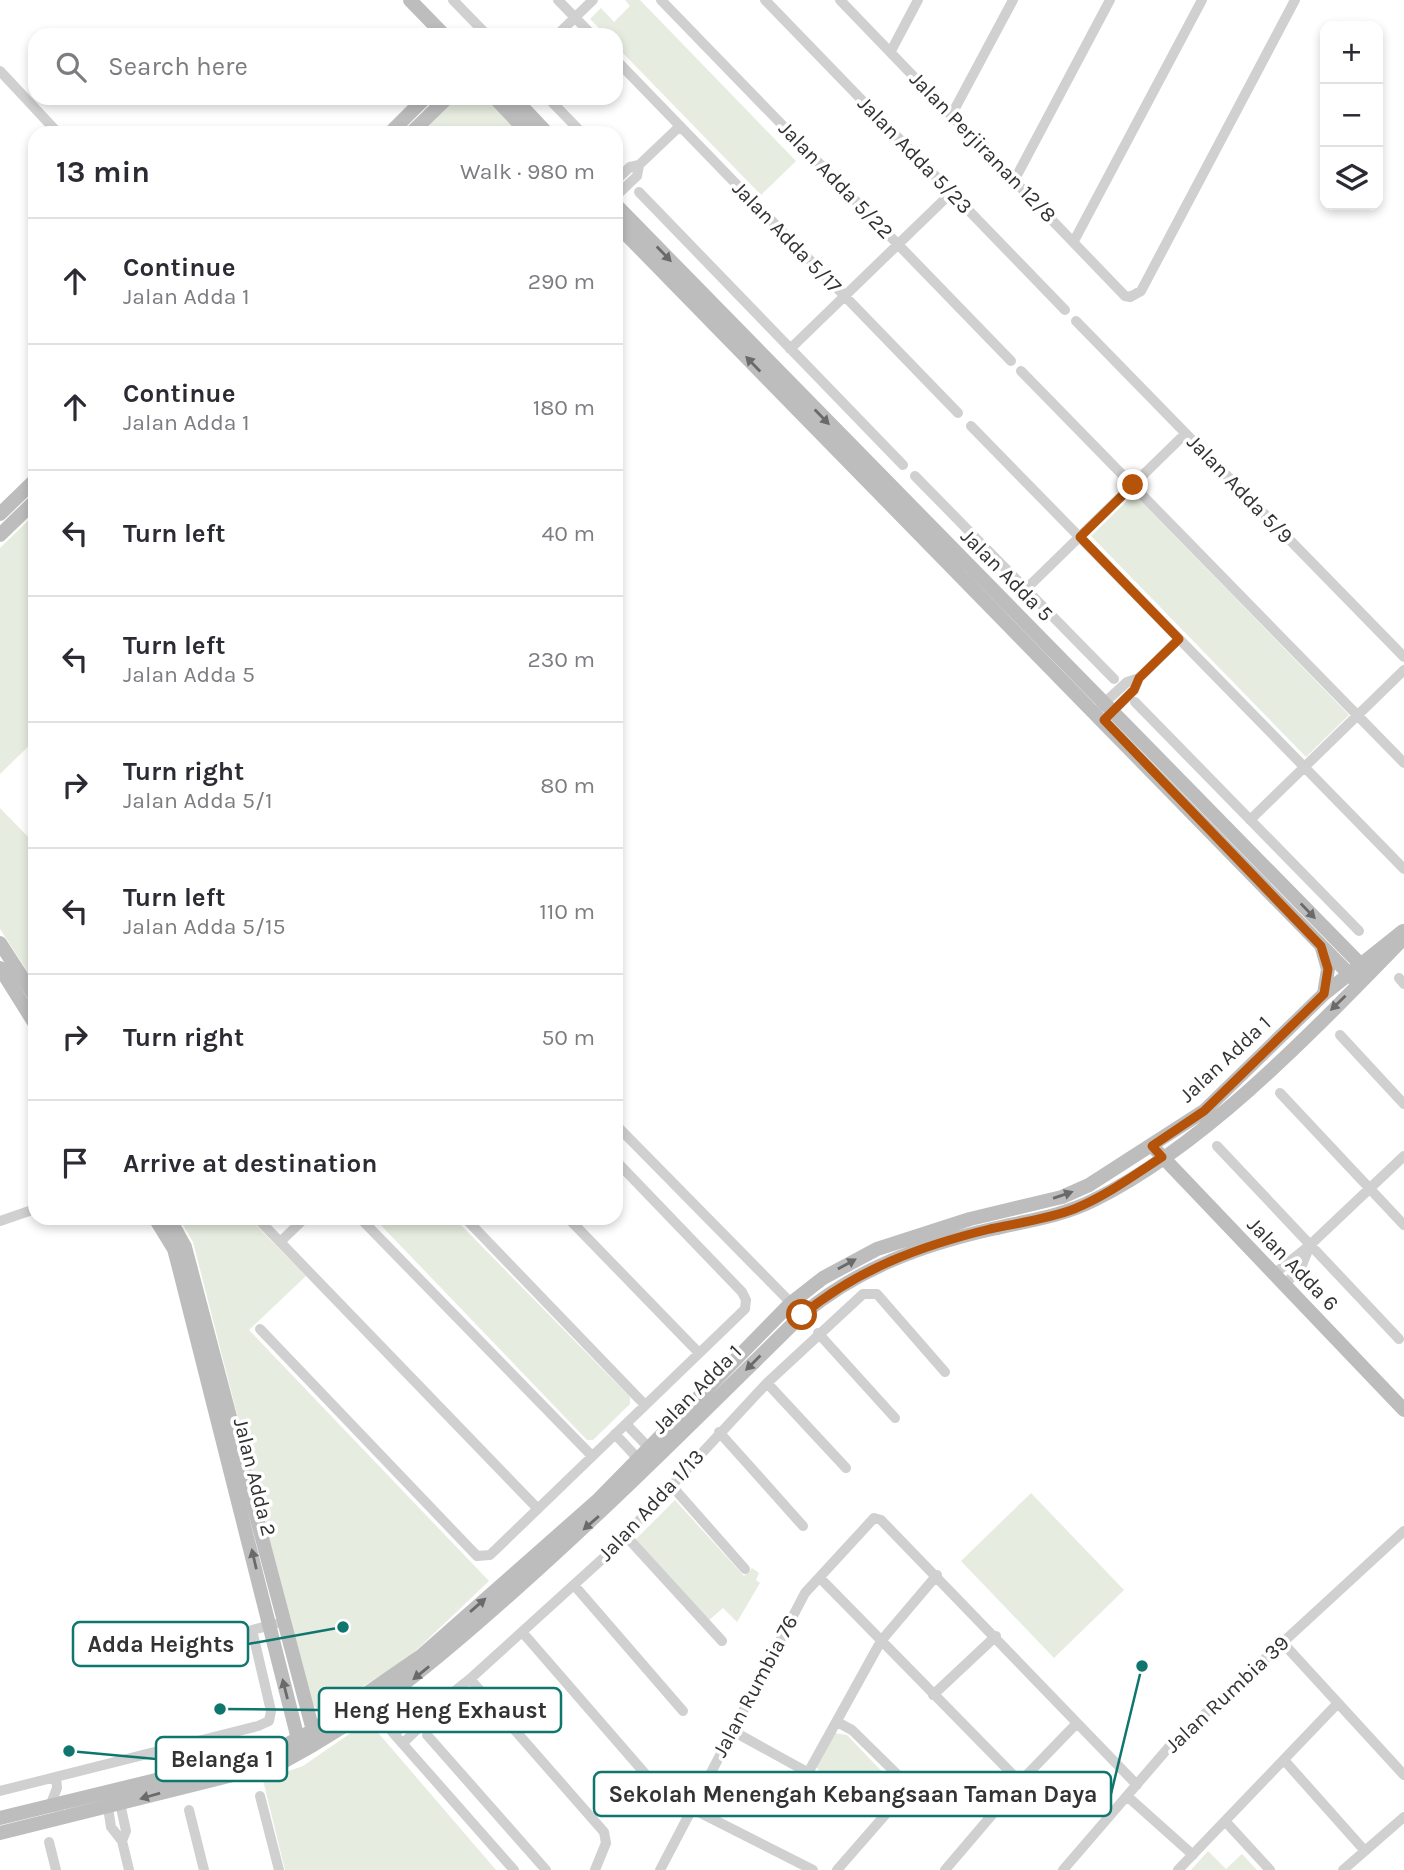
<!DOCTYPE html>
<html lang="en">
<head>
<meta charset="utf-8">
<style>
	body { margin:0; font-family:Karla,sans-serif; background:#f2f2f3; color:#2b2b33 }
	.controls { position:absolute; right:21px; top:21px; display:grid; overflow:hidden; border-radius:14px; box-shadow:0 4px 10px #0003 }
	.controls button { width:63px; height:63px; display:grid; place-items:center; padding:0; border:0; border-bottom:2px solid #e1e1e2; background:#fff; color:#2b2b33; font:35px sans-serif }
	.stop { position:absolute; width:21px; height:21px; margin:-16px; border:5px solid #b45309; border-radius:50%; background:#fff }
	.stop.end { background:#b45309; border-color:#fff; box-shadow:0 2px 7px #0008 }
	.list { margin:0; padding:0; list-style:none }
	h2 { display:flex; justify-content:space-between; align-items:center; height:91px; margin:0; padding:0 28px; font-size:30px }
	h2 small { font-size:23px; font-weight:400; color:#7c7c81 }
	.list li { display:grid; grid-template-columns:46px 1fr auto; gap:21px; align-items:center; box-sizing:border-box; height:126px; padding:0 28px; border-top:2px solid #e1e1e2 }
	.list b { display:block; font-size:26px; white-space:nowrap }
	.list p { margin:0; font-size:23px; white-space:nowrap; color:#7c7c81 }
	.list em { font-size:23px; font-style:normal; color:#7c7c81 }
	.icon { flex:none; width:38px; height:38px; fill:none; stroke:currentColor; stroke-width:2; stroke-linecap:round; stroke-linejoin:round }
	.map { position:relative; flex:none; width:1404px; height:1870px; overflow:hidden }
	.search { position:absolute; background:#fff; box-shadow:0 4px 10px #0003; left:28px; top:28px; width:595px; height:77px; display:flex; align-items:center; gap:18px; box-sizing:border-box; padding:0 24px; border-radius:21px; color:#7c7c81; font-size:26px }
	.panel { position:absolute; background:#fff; box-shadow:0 4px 10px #0003; left:28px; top:126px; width:595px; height:1099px; border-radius:21px }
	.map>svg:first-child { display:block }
	.green { fill:#e6ecdf }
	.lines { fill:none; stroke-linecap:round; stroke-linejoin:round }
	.street { stroke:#d0d0d0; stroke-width:10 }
	.secondary { stroke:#bdbdbd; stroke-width:14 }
	.oneway { fill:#6a6a6a }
	.route { stroke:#b45309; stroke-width:9 }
	.labels { text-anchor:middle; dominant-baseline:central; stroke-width:7; stroke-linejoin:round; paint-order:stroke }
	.street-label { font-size:21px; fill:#333; stroke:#fff }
	.leader { fill:none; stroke:#0f766e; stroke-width:2.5 }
	.callout-dot { fill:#0f766e; stroke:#fff; stroke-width:2.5 }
	.callout { fill:#fff; stroke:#0f766e; stroke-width:2.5 }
	.callout-label { font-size:23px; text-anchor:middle; font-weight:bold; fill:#333 }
</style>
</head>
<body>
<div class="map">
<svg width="1404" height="1870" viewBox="0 0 1404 1870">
	<rect width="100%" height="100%" fill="#fff"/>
	<path class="green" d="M625 0H640L796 161 761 195 616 46V35H606L590 19 601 8 614 22 630 6Z
		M454 98H491L524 133H419Z
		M1134 494 1349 715 1306 757 1091 536Z
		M35 514V740L0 774V548Z
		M0 808 35 844V983L0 929Z
		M179 1218H249L306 1276 249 1330 489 1581 406 1660 337 1702 329 1712 320 1714 310 1700 193 1242Z
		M374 1218H454L630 1397V1404L593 1440H587Z
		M1031 1493 1124 1590 1054 1658 961 1561Z
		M675 1500 744 1576 752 1568 759 1573 756 1580 760 1583 737 1622 723 1608 707 1622 634 1541Z
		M358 1728H374L496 1870H285L263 1780 303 1766Z
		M835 1733 847 1735 894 1784 889 1798 876 1803 820 1772 816 1766Z
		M1208 1851 1226 1869 1242 1854 1257 1870H1191Z"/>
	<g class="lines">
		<path class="street" d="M453 0 487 35
			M558 0 592 35
			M661 0 1011 361
			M765 0 1065 310
			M840 0 1125 296 1130 297 1141 291 1295 0
			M557 35 593 0
			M891 51 918 0
			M616 60 958 413
			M0 71 58 133
			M548 98 582 133
			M952 114 1013 0
			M639 165 680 126
			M1015 179 1110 0
			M616 180 630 167 639 165
			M639 192 903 465
			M616 196 637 176 639 165
			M1074 241 1202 0
			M1076 321 1404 657
			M790 349 951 193
			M1021 371 1404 763
			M971 426 1404 869
			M915 476 1114 679
			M1026 589 1185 434
			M1135 702 1359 931
			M1101 706 1127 682 1139 678
			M1109 715 1134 690 1139 678 1179 639
			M1250 820 1404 670
			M1399 978 1404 984
			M1340 1035 1404 1104
			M1280 1093 1404 1225
			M616 1125 795 1307
			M1217 1146 1399 1339
			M257 1218 538 1509
			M360 1218 592 1456
			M465 1218 645 1405
			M568 1218 699 1353
			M0 1221 35 1209
			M280 1242 305 1218
			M1274 1274 1309 1246
			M1284 1285 1301 1268 1310 1245 1404 1156
			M260 1329 477 1556 490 1555 745 1309 746 1300 742 1292 616 1161
			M818 1333 895 1418
			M767 1383 846 1468
			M626 1424 652 1451
			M719 1432 803 1526
			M615 1434 642 1463
			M671 1485 745 1569
			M625 1535 722 1641
			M821 1579 1020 1782
			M574 1585 683 1711
			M523 1633 648 1777
			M1282 1642 1404 1775
			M470 1679 604 1832 606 1843 595 1870
			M365 1695 394 1734 514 1870
			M933 1695 996 1636
			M731 1730 885 1815
			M394 1734 413 1717 427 1713 470 1679 610 1552 767 1383 863 1294H877L945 1372
			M427 1735 546 1870
			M403 1743 426 1721 427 1713
			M1284 1760 1365 1851
			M809 1771 881 1641 937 1575
			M0 1791 258 1726 269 1721 271 1711 252 1630 275 1624
			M260 1796 279 1870
			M1127 1796 1193 1855
			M119 1798 126 1831 122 1841
			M671 1798 813 1870
			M107 1801 111 1827 122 1841 129 1870
			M50 1806 57 1788 56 1777
			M189 1810 204 1870
			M1225 1821 1270 1870
			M49 1842 56 1870
			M660 1870 805 1593 874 1518 881 1520 1137 1785
			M837 1870 899 1799 903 1780 852 1730 837 1722
			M945 1870 1020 1782 1077 1723
			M1063 1870 1169 1747 1404 1531
			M1178 1870 1338 1703
			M1343 1870 1404 1817"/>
		<path class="secondary" d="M410 0 444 35
			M495 98 528 133
			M514 98 547 133
			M390 133 425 98
			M411 133 447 98
			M616 205 1365 969
			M616 224 1354 979
			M0 514 35 480
			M0 535 35 501
			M0 943 35 997
			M1322 948 1328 969 1324 994
			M0 968 35 1024
			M1156 1150 1404 1410
			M155 1218 174 1249 179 1268 300 1747
			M169 1218 185 1247 315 1738
			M0 1818 275 1751 312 1731 421 1656 599 1499 791 1303 823 1278 877 1249 970 1219 1062 1197 1089 1185 1204 1111 1324 994 1403 931
			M0 1833 281 1763C372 1715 439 1658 515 1590 614 1502 707 1408 802 1315 858 1268 922 1245 992 1229 1026 1221 1063 1216 1094 1200 1207 1144 1316 1028 1404 938"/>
	</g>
	<defs><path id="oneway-solid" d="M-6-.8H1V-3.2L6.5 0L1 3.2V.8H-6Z" transform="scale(1.75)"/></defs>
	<g class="oneway">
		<use href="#oneway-solid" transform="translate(664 254) rotate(46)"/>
		<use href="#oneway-solid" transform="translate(753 364) rotate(-134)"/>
		<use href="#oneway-solid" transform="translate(822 417) rotate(46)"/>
		<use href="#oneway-solid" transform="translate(1308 911) rotate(46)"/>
		<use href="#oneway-solid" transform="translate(1338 1003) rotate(136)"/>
		<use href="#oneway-solid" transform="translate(1063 1195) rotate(-19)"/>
		<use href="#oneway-solid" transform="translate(847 1264) rotate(-29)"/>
		<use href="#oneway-solid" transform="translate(753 1363) rotate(135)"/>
		<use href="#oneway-solid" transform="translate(591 1523) rotate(139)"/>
		<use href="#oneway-solid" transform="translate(254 1559) rotate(-103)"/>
		<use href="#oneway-solid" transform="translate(478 1605) rotate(-41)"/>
		<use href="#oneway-solid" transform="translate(421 1673) rotate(141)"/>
		<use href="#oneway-solid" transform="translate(285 1689) rotate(-104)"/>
		<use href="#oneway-solid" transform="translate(150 1796) rotate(164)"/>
	</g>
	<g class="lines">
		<path class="route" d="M802 1315C858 1269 920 1246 990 1229 1018 1223 1048 1219 1074 1209 1106 1196 1133 1176 1162 1157L1152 1146 1204 1111 1324 994 1328 969 1321 946 1104 720 1134 690 1139 678 1179 639 1080 537 1133 485"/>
	</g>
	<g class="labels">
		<g class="street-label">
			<text transform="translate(983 147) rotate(46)">Jalan Perjiranan 12/8</text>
			<text transform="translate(915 155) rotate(46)">Jalan Adda 5/23</text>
			<text transform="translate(836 180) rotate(46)">Jalan Adda 5/22</text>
			<text transform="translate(787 237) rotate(46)">Jalan Adda 5/17</text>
			<text transform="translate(1240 489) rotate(46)">Jalan Adda 5/9</text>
			<text transform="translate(1007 575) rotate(45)">Jalan Adda 5</text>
			<text transform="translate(1225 1059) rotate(-43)">Jalan Adda 1</text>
			<text transform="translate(1293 1264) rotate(46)">Jalan Adda 6</text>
			<text transform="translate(697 1389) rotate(-45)">Jalan Adda 1</text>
			<text transform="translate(255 1477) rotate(76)">Jalan Adda 2</text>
			<text transform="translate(651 1505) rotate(-47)">Jalan Adda 1/13</text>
			<text transform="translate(755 1686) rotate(-62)">Jalan Rumbia 76</text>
			<text transform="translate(1227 1694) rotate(-43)">Jalan Rumbia 39</text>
		</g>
	</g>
	<path class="leader" d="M343 1627L248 1644M220 1709L319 1710M69 1751L156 1759M1142 1666L1111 1794"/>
	<g class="callout-dot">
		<circle cx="343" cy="1627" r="7"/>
		<circle cx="220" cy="1709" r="7"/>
		<circle cx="69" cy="1751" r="7"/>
		<circle cx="1142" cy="1666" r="7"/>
	</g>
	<g class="callout">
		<rect x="73" y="1622" width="175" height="44" rx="7"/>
		<rect x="319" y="1688" width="242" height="44" rx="7"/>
		<rect x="156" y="1737" width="131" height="44" rx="7"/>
		<rect x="594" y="1772" width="517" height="44" rx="7"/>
	</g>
	<g class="callout-label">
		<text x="161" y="1652">Adda Heights</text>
		<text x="440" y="1718">Heng Heng Exhaust</text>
		<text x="222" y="1767">Belanga 1</text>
		<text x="853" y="1802">Sekolah Menengah Kebangsaan Taman Daya</text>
	</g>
</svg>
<div class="controls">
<button>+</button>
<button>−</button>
<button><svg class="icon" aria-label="layers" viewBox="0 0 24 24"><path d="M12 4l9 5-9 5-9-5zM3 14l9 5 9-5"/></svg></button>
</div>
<div class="stop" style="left:802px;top:1315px"></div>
<div class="stop end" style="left:1133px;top:485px"></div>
<div class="search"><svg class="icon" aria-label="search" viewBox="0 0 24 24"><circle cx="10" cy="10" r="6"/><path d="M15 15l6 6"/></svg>Search here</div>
<section class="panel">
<h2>13 min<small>Walk · 980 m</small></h2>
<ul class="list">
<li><svg class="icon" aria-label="ahead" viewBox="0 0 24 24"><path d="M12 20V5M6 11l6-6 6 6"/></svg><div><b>Continue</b><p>Jalan Adda 1</p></div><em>290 m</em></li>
<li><svg class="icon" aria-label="ahead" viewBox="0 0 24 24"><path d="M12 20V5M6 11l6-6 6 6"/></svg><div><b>Continue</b><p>Jalan Adda 1</p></div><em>180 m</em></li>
<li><svg class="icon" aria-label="left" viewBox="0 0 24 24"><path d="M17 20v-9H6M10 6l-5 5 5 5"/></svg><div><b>Turn left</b></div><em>40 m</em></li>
<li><svg class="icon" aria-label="left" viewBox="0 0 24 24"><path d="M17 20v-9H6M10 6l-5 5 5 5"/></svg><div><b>Turn left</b><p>Jalan Adda 5</p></div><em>230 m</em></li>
<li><svg class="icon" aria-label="right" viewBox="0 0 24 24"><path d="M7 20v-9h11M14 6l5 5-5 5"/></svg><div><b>Turn right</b><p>Jalan Adda 5/1</p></div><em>80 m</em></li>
<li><svg class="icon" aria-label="left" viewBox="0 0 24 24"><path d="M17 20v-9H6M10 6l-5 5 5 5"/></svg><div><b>Turn left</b><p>Jalan Adda 5/15</p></div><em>110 m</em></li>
<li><svg class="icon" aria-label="right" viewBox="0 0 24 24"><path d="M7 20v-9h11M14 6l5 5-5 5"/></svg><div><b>Turn right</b></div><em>50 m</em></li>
<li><svg class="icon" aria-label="arrive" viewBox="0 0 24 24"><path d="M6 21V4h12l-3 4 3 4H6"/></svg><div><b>Arrive at destination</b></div></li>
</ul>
</section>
</div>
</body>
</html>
